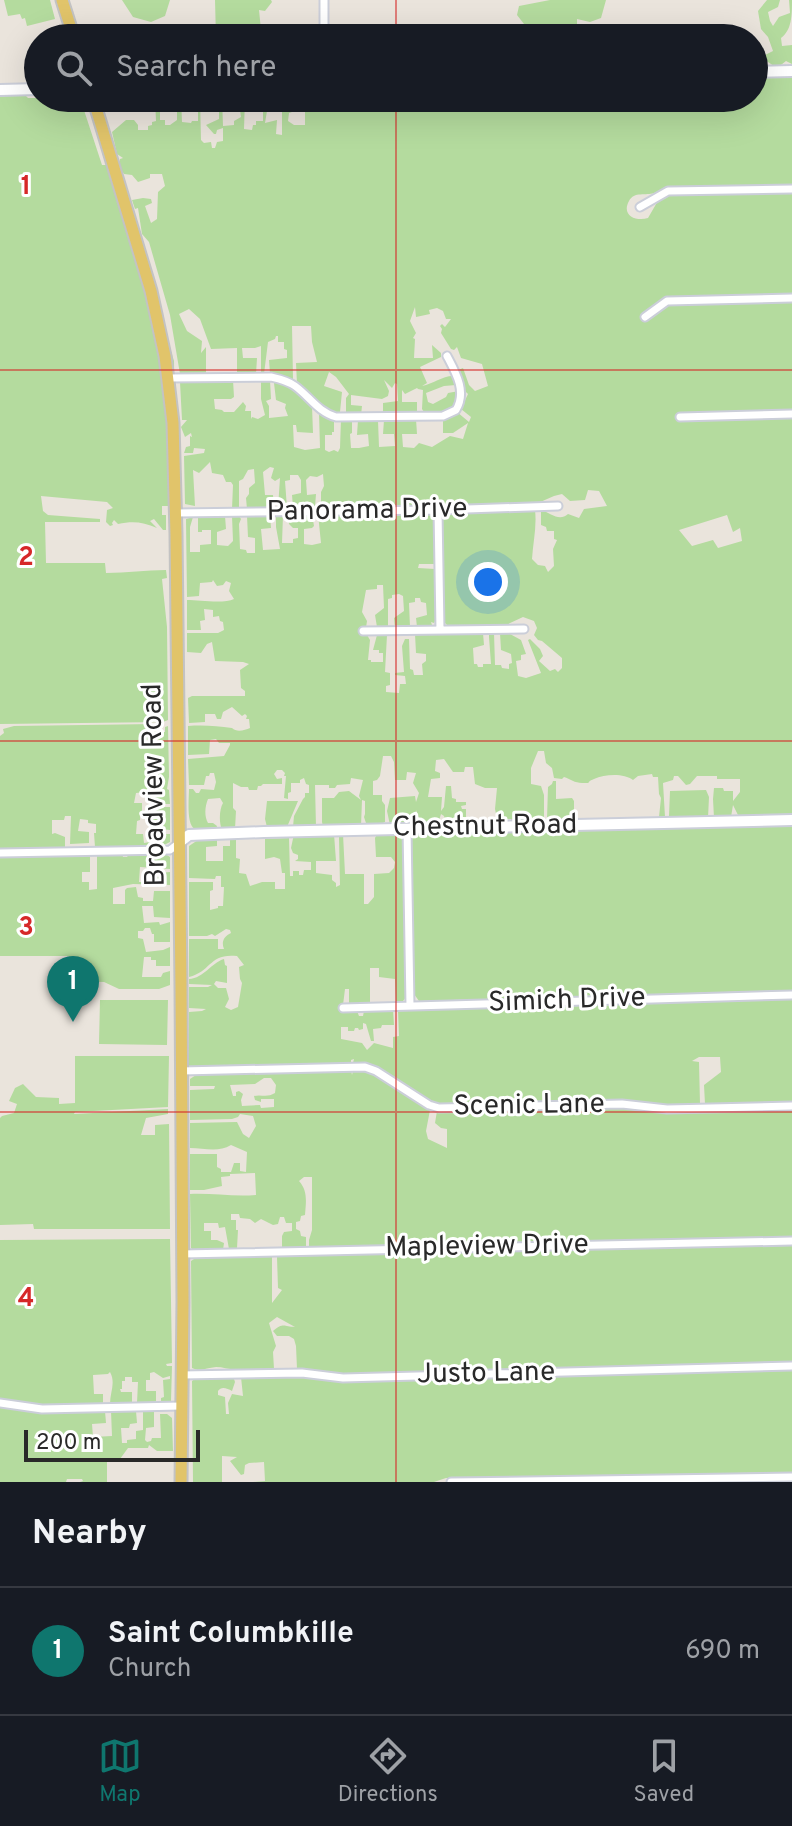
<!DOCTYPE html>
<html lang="en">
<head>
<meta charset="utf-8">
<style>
	body { margin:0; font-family:Overpass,sans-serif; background:#20242c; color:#f1f3f6 }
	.scale { position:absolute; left:24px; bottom:20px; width:176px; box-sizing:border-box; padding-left:8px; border:4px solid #292929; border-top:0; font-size:22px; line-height:28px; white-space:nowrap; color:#292929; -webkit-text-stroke:6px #fff; paint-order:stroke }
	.you { position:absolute; left:488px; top:582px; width:28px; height:28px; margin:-20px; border:6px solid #fff; border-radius:50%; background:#1a73e8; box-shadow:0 0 0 12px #1a73e833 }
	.badge { display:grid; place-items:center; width:52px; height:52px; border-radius:50%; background:#0f766e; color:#fff; font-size:26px; font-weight:700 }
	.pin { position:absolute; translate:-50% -66px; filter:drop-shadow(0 2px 4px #0008) }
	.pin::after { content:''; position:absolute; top:42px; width:28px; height:24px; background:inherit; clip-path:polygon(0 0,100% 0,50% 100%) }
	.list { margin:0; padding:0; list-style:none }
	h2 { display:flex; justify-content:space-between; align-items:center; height:104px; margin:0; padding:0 32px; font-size:34px }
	h2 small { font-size:26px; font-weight:400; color:#9ea1a6 }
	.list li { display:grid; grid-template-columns:52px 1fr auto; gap:24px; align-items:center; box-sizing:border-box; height:128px; padding:0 32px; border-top:2px solid #363941 }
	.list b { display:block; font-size:30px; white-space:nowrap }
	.list p { margin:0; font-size:26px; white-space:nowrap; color:#9ea1a6 }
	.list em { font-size:26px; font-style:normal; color:#9ea1a6 }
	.icon { flex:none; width:44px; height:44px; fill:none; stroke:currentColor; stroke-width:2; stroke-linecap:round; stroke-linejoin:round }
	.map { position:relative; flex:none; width:792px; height:1482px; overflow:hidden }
	.search { position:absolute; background:#171b24; box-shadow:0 8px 32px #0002; left:24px; right:24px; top:24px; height:88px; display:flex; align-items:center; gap:20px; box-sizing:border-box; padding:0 28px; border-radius:44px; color:#9ea1a6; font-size:30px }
	.sheet { height:232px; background:#171b24 }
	nav { display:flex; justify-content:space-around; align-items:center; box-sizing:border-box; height:112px; border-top:2px solid #363941; background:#171b24; font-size:22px; color:#9ea1a6 }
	nav a { display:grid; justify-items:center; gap:4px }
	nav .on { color:#0f766e }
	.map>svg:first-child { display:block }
	.green { fill:#b4db9e; fill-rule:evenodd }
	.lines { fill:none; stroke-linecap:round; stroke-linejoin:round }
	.street-casing { stroke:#cbced9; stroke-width:11 }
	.secondary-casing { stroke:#cbced9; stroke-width:14 }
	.primary-casing { stroke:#c3c3c3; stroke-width:15 }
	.street { stroke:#fff; stroke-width:7 }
	.secondary { stroke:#fff; stroke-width:10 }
	.primary { stroke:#e1c46a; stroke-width:11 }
	.grid { fill:none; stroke:#d62828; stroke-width:2; stroke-opacity:0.55 }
	.labels { text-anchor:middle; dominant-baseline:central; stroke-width:6; stroke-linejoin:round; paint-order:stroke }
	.street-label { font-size:28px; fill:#292929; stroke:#fff }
	.grid-label { font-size:26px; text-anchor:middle; font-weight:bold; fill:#d62828; stroke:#fff; stroke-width:6; stroke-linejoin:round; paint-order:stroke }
</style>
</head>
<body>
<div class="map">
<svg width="792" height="1482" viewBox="0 0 792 1482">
	<rect width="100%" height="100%" fill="#eae4dc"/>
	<path class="green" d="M4 0H50L55 19 27 26 25 18 22 19 20 14 8 16Z
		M122 0H170L165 16 151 22 133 17Z
		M215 0H271L272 2 265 11 259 10 261 30 267 34 268 38H216Z
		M550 0H606L601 18 590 22 577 19V29L554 38H547L543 27 524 24 517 15 519 6Z
		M767 0H780L778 7 768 12 770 21 773 26 779 17 790 13 789 0H792C792 15 792 30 781 38L782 46 792 45V64L786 61 777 68 765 60V55L773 51 768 37 761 29 758 11Z
		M792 74V185L667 187C663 189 659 192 654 193 646 196 634 191 629 201 621 215 636 222 648 218L659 199 668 194 792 192V817H739L733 805 731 817 714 818 713 799 714 788H723L724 791H733V801L740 792V779H717V776H697L690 784 686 785 678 776H674L673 780 663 783 665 817 664 819H660L659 817 661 798 659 794 658 777H653L652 774 638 776 633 780C624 773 605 774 594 779 584 783 594 783 582 783 575 783 570 779 564 777L562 779 554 778 552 768 546 763 544 751H538L531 768V784L541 786 544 795V819L542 822H513L511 819H506L504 823H498L495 809 497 788H485L475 784 473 767H465L464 772H453L444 759 436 760 435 771 440 773V778L431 779 428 797H442L441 811 444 807 446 786H451L452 798 456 799V802H466V805L461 806 462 809H466V823H446L444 816 441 814 438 824H421L416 810V822L414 825H390L387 811 390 798 415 796 416 802 419 793 413 783 416 773 407 772 406 780H395L394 762 391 756H383L380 776 377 780 373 781V795H382V801L385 805V822C378 826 373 825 366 823L364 817 365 814V801L362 800 361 826H323L322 822V798H334L339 792 349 791 361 800 359 796 363 780 351 778 350 784 337 785 335 788H329V785H315L316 827H293L294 816 303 799 305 797V793H309V785L306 784 304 778 300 780V783H291V792L288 793V799L284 798 286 776H284L285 773 282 770H277L274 774 277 779 282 778V784H263L261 786H258L257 790H249L248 787H241L233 783V808L236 811 235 829 222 830C219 823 219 810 223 803L220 798 208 799C205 806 204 816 208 823H213L217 826 216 830C210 830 200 832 195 829 186 825 189 798 189 789H193L196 793H199L201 789 214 790 216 782 214 773H210L209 776H206L204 785H189L188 759 224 756 230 745V743H219L216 739 210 740 209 754 188 755V726C204 725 217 726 232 728 237 733 245 730 250 728L249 719H246L247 716 245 714 242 716 232 707 223 712 221 719H217L215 714H205V722L189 723 188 698 192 696H245V691L241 688 240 670 249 664 243 662 215 661 212 642 207 644 201 653 187 652V633H218L224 630 223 622 220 621 219 616 213 617V610L204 609 205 620 200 621 201 630H187V600C199 600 224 604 234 599L229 591 231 583 226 581 223 585 217 586 213 580 212 582 200 583 199 596 187 597 186 519 193 517 190 527V552H200V545L211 544V530H202V532H198V517L225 516 226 529 217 532V545L228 546 233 541 232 516H239L241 519 239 524 240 549 246 550 247 553H255V538L248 537 247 516 270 515 271 528 261 529 263 550 280 549 276 527V515H283L282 543H293V539L298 538V528H293L289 524 288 515 312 514 314 526 312 528 304 529V544L312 545 321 543 318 514 429 513 434 520V564H419L418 568 435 569 436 619 434 623 431 622 432 625 417 627 416 618 427 615 426 603 421 602 420 598H415V602L409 603 410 627 395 628 394 618 404 611 403 596 399 594 392 595V598L388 599V627H377L375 615 384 608 383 585H377V589L366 590 362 612 367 621 365 634 367 635 370 640 368 660H371V662H383V653H379V650H373L377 635H387L385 672 390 673V685L386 686V692L399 693 400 684H406L405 676 395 675V673L404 672 402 646 405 639H409L410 669 413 670 414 675H423L422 664 426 661V654L416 653 415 634 483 633 484 645 473 648 474 664H477L478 667H483V664H491L489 637V633H494L495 665H501L502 668 509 669V664L512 663 511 654 501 650 500 633 510 634 521 640 526 654 521 655V660L516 661 518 676 526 678 541 673 528 640 530 639 540 649 543 656 539 661 550 671 555 669 558 672 562 668V658L542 641 538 640 534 635 537 628 534 621 523 617 504 626 454 627 447 625 443 621 441 520 446 512 535 510C537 526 533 543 532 559L538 565 545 566 548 572 554 566 553 549 557 540 554 539V531H547L546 527 541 525V510C551 513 559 522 568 514L579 518 584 509 607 506 599 491 588 490 585 500 570 501 562 494 554 496 538 503 321 507V492L324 486 323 474 317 477 310 476 306 480 307 495 316 494 315 507H293L292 495 301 493V480L298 475H290V480L285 481 287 508H278L280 478 275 481 271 478 274 468 270 467 263 472 265 495H273L274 508 247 509 246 498 249 494V488L255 483 254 469 248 470 243 479 239 481V509H232L233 485 231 482H226L223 475 212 473 210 462 199 473 193 470 195 506 185 504 184 456 204 453 205 449 194 448 193 453H184L186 447 190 446V436L192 437 191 433 185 437 181 427 187 420H182L180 382 233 380 234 397 231 399H214L215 409 222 410 224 412H234L243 402 246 406 245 411H251V419L252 417 258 419 265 415 261 399V379L270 380 271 399 266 401 269 406V418L288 416 285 408 286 404 276 400 274 383 275 380 288 385 312 406 313 433 297 432 296 425H293L294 447 305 450 320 448 319 412 334 420V432H332V435H325V450L329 452 334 450 338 452 340 448 341 419 352 421V433L350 434 351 448H359L369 446 368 434 357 435 358 420 378 421 379 447 395 446 394 434H383L384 420 416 419 417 434H402L403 447 414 448 419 443 432 447 450 436 463 439 468 423 453 433H443V418L457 412 469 422 471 417 461 409 468 394 463 389 465 386 458 370 463 368 469 385 475 391 488 386 482 364 461 358 457 347 454 350 451 349 441 333 442 329 440 326 442 324 445 327 451 319H446L443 311 437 308 429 310 430 314 416 317 415 307 410 321 416 333 413 338 415 339 414 358H433L432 345 441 353V357L420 367 427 383 422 386C433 384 442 376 453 376L456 385 444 386 426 393 428 402 433 404 446 397 448 393 459 391C457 411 442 418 424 412L422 409 423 390 418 389 417 388 405 394 402 390V402H417V414L383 415V403L398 401 397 384 395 383 392 388 384 380 389 391 388 396 382 399 351 395V405L362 406 361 415 346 414V398L349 394 336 377 329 372 324 386 342 392 340 412 339 414C322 410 310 396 297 384L296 363 317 362 312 342 311 326H292L293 379 291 380 270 374 269 360 287 358V350L284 349V342H278V336H276L275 339 268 342 264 374H261V346L255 348H242L243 358H257L256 374H237V348L211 349 200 319 189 309 179 314 187 331 202 341 201 353 206 347V375L180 374 170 315 149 242 142 234 138 208 135 209 132 200 143 198 151 199 152 203 145 206 151 223 157 219 158 192 165 186 162 174H150V178L138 182 132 175 124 174 119 166 120 159 123 158 117 154 112 132 126 120H134L138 125V130H148V126L152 125V122L156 121 155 98H172V108L166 111H160V120H165V125H170L177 120V98H181L182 122 191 123 192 121H198V111L196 108 185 107 184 98H200L201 140 204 143 211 142 212 148H215L217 142 223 141V128L217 130 216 134H214L206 125 219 119V112L206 111 203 108V98H222L223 126 234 125V121L241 117 240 110 227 106V98H245L244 129 252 130 253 125H256V121H263V110C255 108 250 108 250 98H279V110L267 111 265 123 277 120 276 134 282 135V98H301L300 108H292V112L289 113 288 121 294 125H305V98H754V75ZM727 515 733 532 740 528 742 541 718 548 713 540 692 546 679 530Z
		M24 94 28 98H80L102 165H114L174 361 176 506H162V515H166V530H163L154 519 150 521 157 528C143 522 133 521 118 524L114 520 112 523 113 525 110 526 106 522 107 510 113 508 107 502 41 496 43 511 48 515 100 519V522H45L46 563H105L106 573C127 573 146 570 166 570L167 578 162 579 167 627 168 720 163 722 0 724V95Z
		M155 724 158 732H165V727L168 726 169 777 167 789 169 790 170 804H154V791L136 793 134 803H142V811H156L160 807H170V830L152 828V816H140V820L137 821 136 834H143L144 843 150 842 151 835 153 834H170V842L162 846 95 847 94 833H96V824L88 823V820L80 819 78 831 89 832V843L70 844 71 816H65L64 820H52V834L55 833 65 837V855H90V872H82V882H89V890L97 889V854H122L123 857H127L129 854 164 853 170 857V869L140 867 139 882H152L153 878 159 877V873L170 872V885L133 884 113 888V904H125V890L127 888 136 887 138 897 143 898V901H153L154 891H170V918L154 917 153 906H142L144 923 159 922 160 925 170 922V942H154V934H152L150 928H145L143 931H138V938L143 939 146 952 163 950 170 947V966H156V960H151V957H144L142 977H161L163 973 170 971V985L159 989H119L104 982 72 981 70 974 69 956H0V736L4 733 3 729 14 726Z
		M553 781H556V799L572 798 574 801V818L572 821H549L547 819 548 787 552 784Z
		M706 790 709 797 708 818 670 819 669 816 670 791Z
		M267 801H298L287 827H267L265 819Z
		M792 825V990L660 994 645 998 642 994 419 1001 414 994 410 840 417 833Z
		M294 834H334L336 861H316V873L332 875V880L336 883V887L340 885 339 837 340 834H343L345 874H364V904H368L374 897V874L389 873 394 868 395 862 391 857H376L375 838 377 834H399L403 842 407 996 403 1001H396L395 979 379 977V968H370V1003H349V989H345L343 1005 341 1006 343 1011H357L359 1016H363L364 1011 393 1009 394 1025H382L381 1028 373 1029 374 1041H371L366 1024 363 1023V1029L359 1030 358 1028H355L354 1031H348V1027H341V1039L362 1043 367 1050 374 1043 393 1048V1037L399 1036 398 1010 792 998V1102L705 1104 704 1085 721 1072 720 1057H699L692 1061 699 1062 700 1104 664 1105 621 1100 444 1104 435 1103 375 1067 353 1063 354 1059 351 1060V1064L195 1068 189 1066V1012L202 1011 206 1009 189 1008V987H208L212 985 189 984V979C204 978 211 963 224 959L225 965 227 966V983L216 981 214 984 218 988H226L229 999 225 1007 231 1010 238 1007 242 983 240 979 239 967 244 965 237 956C209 953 212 971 189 977V939H218V949H224C221 942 224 936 231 933L230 930 226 929 215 936 212 934 207 936H189V882H213V890L210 891V910L218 908V906H223L224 887H221V876H216L215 879 189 878V846L198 840H217V846L206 847V861H223V846H230V840H236V858L240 859 239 873 246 874 250 886 262 882H275V889H285V873H282L280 859 274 857 265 859V839L289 838 290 876H293V871H299V875H303L304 870H311V862L295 861 298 859V855L293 853 291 848Z
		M100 1000H168L167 1045 99 1044Z
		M75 1056H169L168 1107 75 1112 74 1114 168 1109V1114L146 1118 141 1135H155V1125L169 1124 170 1229H34L33 1224 0 1225V1118L2 1116 14 1113 17 1104 9 1101 15 1088 23 1084 36 1097 59 1098V1104L75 1103Z
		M351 1070 352 1075 353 1071C381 1071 407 1095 430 1110L426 1131 428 1139 447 1148V1129L441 1128 435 1123 437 1111 622 1107 673 1113 792 1109V1237L458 1245 792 1244V1363L416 1372 363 1375 297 1369 296 1346 294 1339 289 1336H277L273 1331C284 1322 284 1327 295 1327L277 1317 269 1323 276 1346 273 1352 274 1369C262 1371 247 1372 235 1370 228 1369 223 1367 216 1367 206 1368 200 1372 192 1368L191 1261 197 1257 272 1256V1303L282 1290 278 1288 277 1257 424 1252 309 1248V1240L312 1230V1177H304L299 1181C308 1191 306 1202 305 1215L301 1216 300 1221 296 1222V1229L300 1231 301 1236 306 1237V1248L282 1249V1236L284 1232 292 1231V1223H286L284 1217H280L278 1224 273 1225 261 1219 255 1223 250 1219 240 1218 239 1214H231V1220H236V1230H238L237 1248 229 1249 225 1227 219 1228 218 1223H204V1231H211V1240H217L224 1243 223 1250H193L191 1248 190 1194C212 1193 234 1197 256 1195L255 1173 230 1174V1176L221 1177 222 1186 204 1190H190V1154H217V1167L221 1169V1172H231L234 1163H240V1171L246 1172 247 1152 231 1145C218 1153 204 1148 190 1148V1123L237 1122 243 1134 249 1138 256 1126 253 1116 240 1114 238 1117 232 1119 190 1120V1090L214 1089 215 1086H190V1079L196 1075ZM264 1078H271L276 1085 275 1093C267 1098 261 1094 254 1096L255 1100 261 1102V1099H274V1107L261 1108 260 1105 242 1106 241 1100 243 1094 239 1091 236 1092V1096H233L230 1085 255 1084Z
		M170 1239 172 1363 166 1364 167 1366H172L171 1401 161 1403V1398L164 1397 163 1380 170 1379V1376L163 1378 154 1372 150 1373V1380H146V1391H156V1402L137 1403 138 1382H132V1377H125V1381H122V1389H120L121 1392H132V1404H110C110 1392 116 1383 110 1372L108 1374 93 1375 94 1394H103V1403L44 1405 0 1399V1240Z
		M792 1370V1472L446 1478 434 1482H253L265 1481 264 1462 249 1463 245 1465 244 1474 241 1475 230 1461 237 1457 222 1456V1482H193L192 1381 196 1378 233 1376 235 1382 232 1391C227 1388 221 1386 218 1391V1395L225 1397 226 1414H229L228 1403 232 1394 243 1396 241 1377 308 1376 343 1381Z
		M0 1406 45 1412 105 1411 106 1423 92 1424 93 1437 112 1436 111 1411H136L137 1423 130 1424 129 1428H121L122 1443H127V1440L136 1439V1431L143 1430V1411L154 1410V1427L146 1428 145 1440 147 1442 151 1441 152 1438H161L160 1414H167L172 1418 173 1451H157L149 1445 148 1448H128L120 1459 107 1458V1482H80L83 1481 82 1479H67L66 1482H0Z"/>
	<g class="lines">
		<defs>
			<path id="street" d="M324 0V38
				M640 207 668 191 792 189
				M645 317 667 301 792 298
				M168 378 271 377C280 379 288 381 295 386 310 397 318 412 336 417L443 416 456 410C467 392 456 373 447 356
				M680 417 792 414
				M438 510 440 630
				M176 513 438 510 558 506
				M363 631 524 629
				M407 828 410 1006
				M0 853 170 850 179 843
				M343 1008 792 995
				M181 1071 365 1067 376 1071 429 1105 439 1108 622 1104 667 1109 792 1106
				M182 1254 792 1241
				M181 1375 302 1373 343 1378 792 1366
				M0 1403 42 1409 181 1406
				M451 1482 792 1477"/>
			<path id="secondary" d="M754 72 792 71
				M0 90 38 89
				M180 842 189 835 264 832 792 820"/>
			<path id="primary" d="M62 0 74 38
				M93 98 151 291 165 356 173 423 176 534 181 986 183 1302 181 1482"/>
		</defs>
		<use href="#street" class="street-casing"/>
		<use href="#secondary" class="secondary-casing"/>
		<use href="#primary" class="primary-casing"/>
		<use href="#street" class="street"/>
		<use href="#secondary" class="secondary"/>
		<use href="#primary" class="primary"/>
	</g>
	<path class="grid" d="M396 0V38M396 98V1482M0 370H792M0 741H792M0 1112H792"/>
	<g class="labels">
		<g class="street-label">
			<text transform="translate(367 511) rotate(-1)">Panorama Drive</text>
			<text transform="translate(155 785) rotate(-91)">Broadview Road</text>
			<text transform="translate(485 827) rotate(-1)">Chestnut Road</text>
			<text transform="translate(567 1001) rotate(-2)">Simich Drive</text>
			<text transform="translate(529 1106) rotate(-1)">Scenic Lane</text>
			<text transform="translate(487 1247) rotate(-1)">Mapleview Drive</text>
			<text transform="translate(486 1374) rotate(-1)">Justo Lane</text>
		</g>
	</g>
	<g class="grid-label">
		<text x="26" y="194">1</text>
		<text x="26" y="565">2</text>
		<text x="26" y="935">3</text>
		<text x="26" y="1306">4</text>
	</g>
</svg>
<div class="scale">200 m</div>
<div class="you"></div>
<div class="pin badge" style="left:73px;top:1022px">1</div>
<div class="search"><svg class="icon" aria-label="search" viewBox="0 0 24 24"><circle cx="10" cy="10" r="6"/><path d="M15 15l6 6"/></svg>Search here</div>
</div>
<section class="sheet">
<h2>Nearby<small></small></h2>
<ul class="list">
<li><span class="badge">1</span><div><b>Saint Columbkille</b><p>Church</p></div><em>690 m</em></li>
</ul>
</section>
<nav>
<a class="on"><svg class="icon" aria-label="map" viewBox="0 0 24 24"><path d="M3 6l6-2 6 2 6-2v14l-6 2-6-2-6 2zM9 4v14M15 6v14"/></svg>Map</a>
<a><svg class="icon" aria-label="directions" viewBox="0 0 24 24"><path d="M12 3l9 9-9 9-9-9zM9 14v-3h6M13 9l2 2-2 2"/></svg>Directions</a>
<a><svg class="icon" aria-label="saved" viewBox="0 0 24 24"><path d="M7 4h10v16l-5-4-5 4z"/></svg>Saved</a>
</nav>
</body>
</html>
